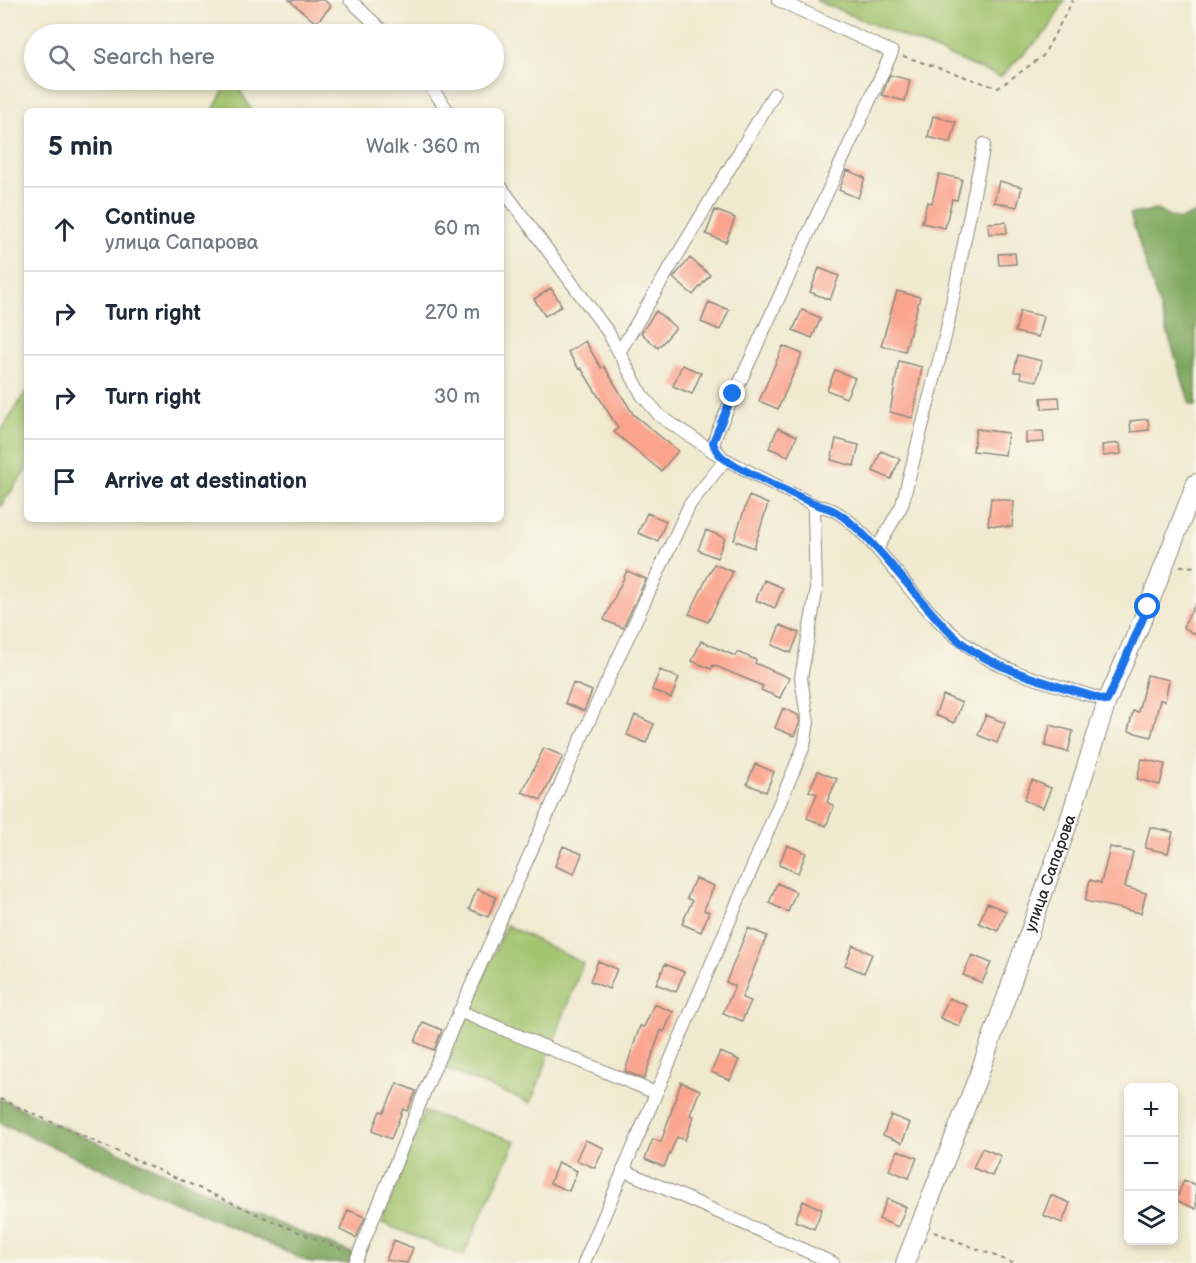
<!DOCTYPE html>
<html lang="en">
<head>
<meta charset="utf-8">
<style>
	body { margin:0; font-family:"Balsamiq Sans",sans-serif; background:#f2f2f3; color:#1f2937 }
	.controls { position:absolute; right:18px; bottom:18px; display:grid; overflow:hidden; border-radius:9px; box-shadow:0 3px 9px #0003 }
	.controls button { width:54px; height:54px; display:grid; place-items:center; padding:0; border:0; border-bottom:2px solid #e0e1e3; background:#fff; color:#1f2937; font:30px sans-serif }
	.stop { position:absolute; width:18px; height:18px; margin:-14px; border:4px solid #1a73e8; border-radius:50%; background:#fff }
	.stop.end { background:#1a73e8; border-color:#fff; box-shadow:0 2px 6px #0008 }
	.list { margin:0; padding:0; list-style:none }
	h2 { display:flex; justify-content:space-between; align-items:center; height:78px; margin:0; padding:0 24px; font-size:26px }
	h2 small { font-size:20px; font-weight:400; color:#747a83 }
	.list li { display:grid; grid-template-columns:39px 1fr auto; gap:18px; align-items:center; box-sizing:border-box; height:84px; padding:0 24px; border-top:2px solid #e0e1e3 }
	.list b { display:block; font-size:22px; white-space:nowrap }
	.list p { margin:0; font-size:20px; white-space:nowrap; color:#747a83 }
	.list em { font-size:20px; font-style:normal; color:#747a83 }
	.icon { flex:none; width:33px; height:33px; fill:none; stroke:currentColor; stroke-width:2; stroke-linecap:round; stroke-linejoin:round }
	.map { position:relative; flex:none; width:1196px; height:1263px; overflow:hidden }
	.search { position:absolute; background:#fff; box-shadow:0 3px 9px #0003; left:24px; top:24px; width:480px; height:66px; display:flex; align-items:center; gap:15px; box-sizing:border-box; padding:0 21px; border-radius:33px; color:#747a83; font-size:22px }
	.panel { position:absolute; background:#fff; box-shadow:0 3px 9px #0003; left:24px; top:108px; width:480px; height:414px; border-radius:9px }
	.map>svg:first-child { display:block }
	.green { fill:#a0c36d; stroke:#66774c; stroke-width:1.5 }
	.forest { fill:#80a960; stroke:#566a46; stroke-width:1.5 }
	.building { fill:#faa48e }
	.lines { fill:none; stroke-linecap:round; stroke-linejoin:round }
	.street-casing { stroke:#8e8a7e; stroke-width:14 }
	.secondary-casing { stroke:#8e8a7e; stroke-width:20 }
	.path { stroke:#8e8a7e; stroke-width:2; stroke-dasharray:4.5 4.5; stroke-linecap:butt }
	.street { stroke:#fff; stroke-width:12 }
	.secondary { stroke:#fff; stroke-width:18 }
	.route { stroke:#1a73e8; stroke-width:8 }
	.labels { text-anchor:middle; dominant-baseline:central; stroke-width:6; stroke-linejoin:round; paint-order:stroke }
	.street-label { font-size:16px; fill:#2b2b2b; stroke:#fbf7ec }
</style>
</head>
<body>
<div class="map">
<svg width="1196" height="1263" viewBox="0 0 1196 1263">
	<rect width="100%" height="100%" fill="#fbf7ec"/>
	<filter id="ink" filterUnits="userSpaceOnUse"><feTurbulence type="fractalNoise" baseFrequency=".0167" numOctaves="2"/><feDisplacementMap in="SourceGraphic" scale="12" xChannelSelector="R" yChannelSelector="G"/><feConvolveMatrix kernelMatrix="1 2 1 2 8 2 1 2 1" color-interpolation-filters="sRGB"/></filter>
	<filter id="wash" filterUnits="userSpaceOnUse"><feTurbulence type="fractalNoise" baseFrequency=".008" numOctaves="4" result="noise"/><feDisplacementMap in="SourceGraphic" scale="24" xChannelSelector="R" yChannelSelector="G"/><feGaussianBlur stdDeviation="1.35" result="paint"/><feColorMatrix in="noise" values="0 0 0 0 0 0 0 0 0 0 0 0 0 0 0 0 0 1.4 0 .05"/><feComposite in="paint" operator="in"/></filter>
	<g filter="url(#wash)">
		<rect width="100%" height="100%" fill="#f0ead0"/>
		<path class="green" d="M815 0H1065L1048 30 1000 77Z
			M229 80H234L252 111H213Z
			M27 390V469L0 507V433Z
			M506 925 583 963 531 1103 445 1069Z
			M424 1112 516 1141 463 1256 382 1223Z"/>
		<path class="forest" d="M1156 210 1179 220 1196 213V406L1190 404 1130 214Z
			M0 1099 286 1227 354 1254 350 1263H311L0 1123Z"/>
		<g id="blocks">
			<path class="building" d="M289 0H324L331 6 316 23Z
				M890 75 910 80 905 101 882 95Z
				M933 116 956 122 951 143 928 137Z
				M847 170 865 178 858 198 839 190Z
				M939 174 962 179 957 200 952 199 945 228 922 223 927 202 932 203Z
				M999 181 1022 187 1017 207 994 202Z
				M715 210 735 218 726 242 706 234Z
				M1006 222 1007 233 989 234 988 223Z
				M1015 253 1016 264 999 265 998 254Z
				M690 258 710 275 693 295 673 278Z
				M819 268 839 276 830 300 810 292Z
				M551 288 562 306 545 316 534 299Z
				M897 291 920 297 905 351 881 346Z
				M709 302 729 310 720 330 701 322Z
				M802 310 821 318 812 338 793 330Z
				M656 311 676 328 658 348 641 333Z
				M1020 311 1043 316 1038 337 1015 332Z
				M585 341 601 368 604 366 633 414 678 451 661 471 614 432 618 428 581 368 579 369 568 352Z
				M783 346 802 354 778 409 759 401Z
				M1018 355 1042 361 1037 381 1021 378V372H1014Z
				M899 361 922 367 913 418 890 412Z
				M682 365 701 373 692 394 673 386Z
				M835 370 855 378 846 398 827 390Z
				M1059 397 1060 408 1042 409 1041 398Z
				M1148 419 1149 430 1131 432 1130 421Z
				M778 428 797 436 788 456 769 448Z
				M976 429 1008 433 1005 455 973 451Z
				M1043 431 1044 442 1026 443V432Z
				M836 439 859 445 854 466 831 460Z
				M1120 443 1121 454 1103 456 1102 445Z
				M881 451 900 459 891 479 873 471Z
				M749 496 768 504 754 548 734 540Z
				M991 498 1014 501 1012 527 988 525Z
				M647 513 666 521 658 541 638 533Z
				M706 530 725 538 717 558 698 550Z
				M714 564 733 572 708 622 689 614Z
				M627 571 646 579 623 628 604 620Z
				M764 580 783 588 775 608 756 600Z
				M1196 603V635L1183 627Z
				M780 625 799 633 791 653 772 645Z
				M701 641 735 656 737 652 756 660 755 663 789 678 780 698 761 690 763 686 713 665 711 669 692 661Z
				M660 670 679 678 671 698 652 690Z
				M1147 675 1169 680 1165 701 1160 700 1151 737 1128 731 1133 711 1138 712Z
				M573 683 592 691 584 711 565 703Z
				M943 695 962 703 954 723 935 715Z
				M783 708 798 715 800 722 794 736 775 728Z
				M635 715 654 724 646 743 627 735Z
				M986 715 1005 723 997 743 978 735Z
				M1050 725 1073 731 1068 752 1045 746Z
				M544 748 563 756 541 800 522 792Z
				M1142 759 1165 764 1160 785 1137 779Z
				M755 764 774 772 766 792 747 784Z
				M818 771 837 779 827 802 834 806 826 826 807 818 817 794 809 791Z
				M1032 780 1051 788 1043 808 1024 800Z
				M1150 827 1173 832 1168 853 1145 848Z
				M787 845 806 853 798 873 779 865Z
				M563 846 582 854 574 874 555 866Z
				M1110 847 1133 852 1125 887 1146 893 1141 913 1085 901 1090 880 1101 883Z
				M695 878 714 886 704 910 709 912 701 932 682 924 692 901 687 898Z
				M777 883 796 892 788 912 769 903Z
				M477 889 496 897 488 917 469 909Z
				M987 903 1006 911 998 931 979 923Z
				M748 928 767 936 742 998 751 1001 742 1021 723 1013 735 986 726 982Z
				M853 945 872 954 864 973 845 965Z
				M972 955 991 963 982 983 963 975Z
				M598 961 617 969 609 989 590 981Z
				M665 964 684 972 676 992 656 984Z
				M949 998 968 1006 959 1026 940 1018Z
				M654 1004 673 1012 664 1032 661 1030 644 1079 625 1071 640 1026 644 1027Z
				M423 1022 442 1030 434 1050 415 1042Z
				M720 1052 739 1060 730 1080 711 1072Z
				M681 1082 700 1090 690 1115 694 1116 685 1140 677 1137 664 1167 645 1159 653 1139 661 1142Z
				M397 1083 416 1091 407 1111 403 1109 391 1139 372 1131 380 1111 384 1112Z
				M891 1115 910 1123 902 1143 883 1135Z
				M585 1140 604 1148 595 1168 576 1160Z
				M982 1148 1001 1156 992 1176 973 1168Z
				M898 1150 917 1158 909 1178 889 1170Z
				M558 1162 577 1171 569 1191 550 1183Z
				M1184 1180 1196 1185V1209L1176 1200Z
				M1051 1195 1070 1203 1062 1223 1043 1215Z
				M887 1199 906 1207 898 1227 879 1219Z
				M803 1201 822 1209 814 1229 795 1221Z
				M348 1210 365 1217 356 1238 340 1230Z
				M394 1240 413 1248 407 1263 386 1260Z"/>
		</g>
	</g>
	<g filter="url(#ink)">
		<use href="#blocks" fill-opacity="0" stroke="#8e8a7e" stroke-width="1.5"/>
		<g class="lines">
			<defs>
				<path id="street" d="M350 0 386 34
					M426 80 448 111
					M501 187 608 332 642 395 660 416 723 458 818 507
					M620 351 774 94
					M877 549 902 505 946 333 984 144
					M459 1011 656 1093
					M623 1170 833 1263
					M355 1263 431 1076 593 712 690 504 722 464 723 458 713 446 717 432 892 52 778 0
					M584 1263 804 746 808 723 801 678 816 593 814 512 818 507C848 503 901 580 920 601 943 627 970 652 1002 666 1035 681 1073 689 1107 701"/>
				<g id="secondary">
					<path id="s1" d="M905 1263 979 1074 1069 821 1107 701 1148 607 1196 483"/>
				</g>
			</defs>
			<use href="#street" class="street-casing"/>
			<use href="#secondary" class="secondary-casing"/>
			<path class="path" d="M903 56 998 88 1043 56 1073 0
				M1180 566 1196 567
				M0 1099 286 1227 346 1251
				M934 1232 1013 1263"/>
			<use href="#street" class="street"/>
			<use href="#secondary" class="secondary"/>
		</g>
	</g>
	<g class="lines" filter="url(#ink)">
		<path class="route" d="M733 394 713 442C714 447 718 453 722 457 733 466 810 503 824 507 862 515 926 616 963 644 1003 674 1059 685 1107 701L1148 607"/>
	</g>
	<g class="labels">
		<g class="street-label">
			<text stroke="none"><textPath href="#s1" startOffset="416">улица Сапарова</textPath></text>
		</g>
	</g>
</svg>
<div class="controls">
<button>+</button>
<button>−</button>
<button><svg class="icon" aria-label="layers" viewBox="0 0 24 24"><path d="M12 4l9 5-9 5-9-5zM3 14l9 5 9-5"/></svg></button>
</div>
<div class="stop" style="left:1148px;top:607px"></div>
<div class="stop end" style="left:733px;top:394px"></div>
<div class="search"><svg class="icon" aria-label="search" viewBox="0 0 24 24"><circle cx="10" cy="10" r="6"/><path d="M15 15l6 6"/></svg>Search here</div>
<section class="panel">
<h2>5 min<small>Walk · 360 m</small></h2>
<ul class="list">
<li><svg class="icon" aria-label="ahead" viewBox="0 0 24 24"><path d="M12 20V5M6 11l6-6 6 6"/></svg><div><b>Continue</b><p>улица Сапарова</p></div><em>60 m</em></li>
<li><svg class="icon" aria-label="right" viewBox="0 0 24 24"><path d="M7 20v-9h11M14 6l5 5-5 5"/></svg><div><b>Turn right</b></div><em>270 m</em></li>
<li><svg class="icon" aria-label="right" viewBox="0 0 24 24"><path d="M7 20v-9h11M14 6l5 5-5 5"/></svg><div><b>Turn right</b></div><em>30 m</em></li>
<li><svg class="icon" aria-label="arrive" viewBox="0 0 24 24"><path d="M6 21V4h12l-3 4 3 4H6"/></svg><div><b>Arrive at destination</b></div></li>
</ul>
</section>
</div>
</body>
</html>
